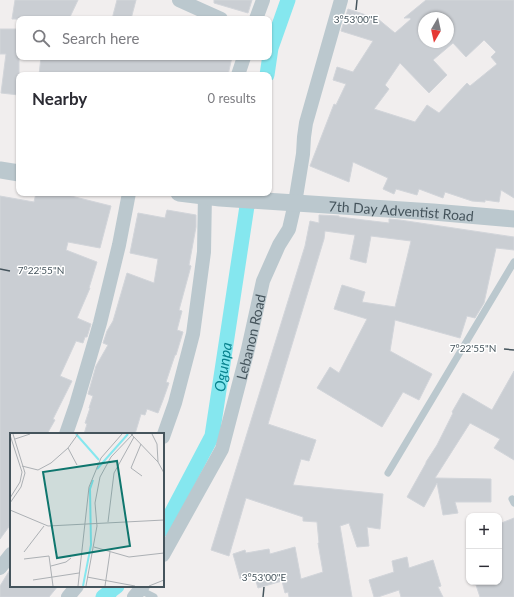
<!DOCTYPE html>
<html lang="en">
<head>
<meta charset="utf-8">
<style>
	body { margin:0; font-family:Lato,sans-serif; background:#f7f7f7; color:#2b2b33 }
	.controls { position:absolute; right:12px; bottom:12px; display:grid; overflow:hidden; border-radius:8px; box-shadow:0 1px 3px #0004 }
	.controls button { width:36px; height:36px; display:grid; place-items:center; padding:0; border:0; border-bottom:1px solid #e1e1e2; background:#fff; color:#2b2b33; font:20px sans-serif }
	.compass { position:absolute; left:418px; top:12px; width:36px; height:36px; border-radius:50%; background:#fff; box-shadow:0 1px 3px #0004; rotate:189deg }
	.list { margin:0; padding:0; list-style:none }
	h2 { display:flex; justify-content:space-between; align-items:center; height:52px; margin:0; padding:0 16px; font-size:17px }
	h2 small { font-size:13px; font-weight:400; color:#7c7c81 }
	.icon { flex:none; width:22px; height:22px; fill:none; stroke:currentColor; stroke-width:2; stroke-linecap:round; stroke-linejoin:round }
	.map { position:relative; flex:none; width:514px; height:597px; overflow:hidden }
	.search { position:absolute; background:#fff; box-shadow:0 1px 3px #0004; left:16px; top:16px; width:256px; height:44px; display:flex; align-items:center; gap:10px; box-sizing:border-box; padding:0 14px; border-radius:8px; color:#7c7c81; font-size:15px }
	.panel { position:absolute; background:#fff; box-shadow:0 1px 3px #0004; left:16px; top:72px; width:256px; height:124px; border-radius:8px }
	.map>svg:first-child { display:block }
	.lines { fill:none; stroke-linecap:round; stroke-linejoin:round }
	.stream { stroke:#85e7ef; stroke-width:4.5 }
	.canal { stroke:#85e7ef; stroke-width:15 }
	.building { fill:#caced3; stroke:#d2d5da; fill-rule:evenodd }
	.service { stroke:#bbc8ce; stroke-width:7 }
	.minor { stroke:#bbc8ce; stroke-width:14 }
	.tertiary { stroke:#bbc8ce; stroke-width:17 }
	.ticks { fill:none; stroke:#45545c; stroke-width:1.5 }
	.labels { text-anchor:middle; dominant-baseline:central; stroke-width:3; stroke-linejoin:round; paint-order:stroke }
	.street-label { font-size:14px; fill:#45545c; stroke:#fff }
	.water-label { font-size:15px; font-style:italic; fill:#09838f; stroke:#fff }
	.inset-river { fill:none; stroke:#85e7ef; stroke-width:2 }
	.inset-road { fill:none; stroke:#acb0b4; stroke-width:1 }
	.view { fill:#0f766e; fill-opacity:0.15; stroke:#0f766e; stroke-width:2 }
	.inset-edge { fill:none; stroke:#45545c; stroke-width:2 }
	.ticks-label { font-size:10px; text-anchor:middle; fill:#45545c; stroke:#fff; stroke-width:3; stroke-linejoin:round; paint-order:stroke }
</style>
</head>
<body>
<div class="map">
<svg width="514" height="597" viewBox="0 0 514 597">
	<rect width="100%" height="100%" fill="#f1eeee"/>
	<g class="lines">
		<path class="stream" d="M111 590 114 597"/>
		<g class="canal">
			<path d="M267 75 271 48 288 0"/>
			<path id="s1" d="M163 529 212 436 249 193"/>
			<path d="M103 597 117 586"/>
		</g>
	</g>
	<path class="building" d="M15 0H78L69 19H12Z
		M117 0H136L131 19H112Z
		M214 0H252L248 13 214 3Z
		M426 0H514V198L501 190 499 202 485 200V202L472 201 445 192 443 198 419 189 417 195 396 189 394 194 383 189 388 178 353 162 349 182 310 166 334 104 336 105 346 84 333 80 337 67 353 72 373 41 341 31 348 9 378 19 395 33 411 19 410 18H404ZM424 18H448V42H424ZM484 40 496 52 491 57 497 64 470 86 467 83 439 113 427 105 415 122 374 109 389 89 385 85 400 63 429 93 447 75 433 60 453 43 466 57Z
		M0 29H19V95L1 93 6 54H0Z
		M41 57H232L228 75H39Z
		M36 193H59L111 206 100 248 68 242 66 250 97 262 89 288H90L77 318 91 324 87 337H85L83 343 76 341 60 376 72 381 53 419 55 420 47 434H11V524L0 539V196L34 202Z
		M167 210 196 215V227L189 265 191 266 179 310 182 311 177 330 183 332 176 355H175L166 382 169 383 163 400 158 413 147 409 145 415 141 414 135 434H84L87 424 85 423 90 408H89L93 396 88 394 96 366 108 345 103 343 107 331 113 321 127 273 154 283 158 259 130 253 138 213 165 218Z
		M319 215 339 216V217L389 223V219L400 220 514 237V250L496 248 484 303 475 318 467 316 460 338 395 320 390 351 432 374 419 400 403 392 382 427 317 388 330 367 339 373 367 319 334 309 342 285 365 292 362 302 395 307 411 241 371 236 366 263 350 259 355 235 325 231 324 239 268 424 316 440 309 461 301 459 293 485 383 494 380 529 367 527 369 546 357 547 349 523 340 526 352 597H289L288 592 285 593 282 581 258 588 254 575 240 579 233 554 245 550 246 553 269 549 270 554 295 547 301 579 323 572 318 543H319L317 522 303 521V517L246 498 229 556 211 550 305 246 310 221 319 223Z
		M514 371V460L494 448 500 439 470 423 435 478 491 479V502H455L458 513 443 515 437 483 424 507 407 497 426 463V462L437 445 453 413 452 412 463 393 492 410Z
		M514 518V597H480L475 582H499V524Z
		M407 557 409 568 433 560 441 586 438 587 443 597H401L399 590 378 597H374L369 580 394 572 392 561Z
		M11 568V586H58L49 597H0V586Z"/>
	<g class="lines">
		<path class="service" d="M388 473 514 262
			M512 499 514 503
			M140 590 154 597"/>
		<g class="minor">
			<path d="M179 0 221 19"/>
			<path d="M256 19 263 0"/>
			<path d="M238 75 244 57"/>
			<path d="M66 434 76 405 100 323 119 245 129 193"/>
			<path d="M163 437 175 403 193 334 204 252 205 193"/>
			<path id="s2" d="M163 555 222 449 248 349 263 281 279 245 289 229 295 203 303 154 304 137 306 123 341 0"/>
			<path d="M0 568 11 554"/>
			<path d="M68 597 77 586"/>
			<path d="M134 597 143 586"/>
		</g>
		<g class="tertiary">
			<path d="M0 170 19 173"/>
			<path id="s3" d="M179 193 220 198 433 212 514 219"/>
		</g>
	</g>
	<path class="ticks" d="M356 10 357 0M0 269 10 271M504 349 514 350M263 597 264 587"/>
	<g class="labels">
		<g class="street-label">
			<text stroke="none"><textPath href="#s3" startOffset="223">7th Day Adventist Road</textPath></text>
			<text stroke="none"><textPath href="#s2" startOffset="237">Lebanon Road</textPath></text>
		</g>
		<g class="water-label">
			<text stroke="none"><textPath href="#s1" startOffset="175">Ogunpa</textPath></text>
		</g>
	</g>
	<g transform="translate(10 433)">
		<rect width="154" height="154" fill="#f1eeee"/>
		<path class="inset-river" d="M66 1 89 27M87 36 118 1M73 153 81 112 80 56 83 47"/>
		<path class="inset-road" d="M121 1 148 29M142 1 147 11 148 29 154 40M0 2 12 39 10 49 0 65M5 6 20 1M131 11 121 35 132 43M58 15 67 32M12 33 28 37 41 30 58 15 68 1M0 70 11 54 15 40 3 1M0 77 38 93 154 87M98 89 104 40 124 4M84 114 119 124 154 120M14 119 34 93M14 126 39 123 43 153M41 133 56 129 61 125M77 144 125 153M23 147 69 140M68 153 79 54 91 25 112 1M76 153 87 93 85 70 90 44 101 24 123 1M95 153 100 119M139 153 154 147"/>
		<path class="view" d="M107 28 120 113 47 125 33 39Z"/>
		<rect width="154" height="154" class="inset-edge"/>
	</g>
	<g class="ticks-label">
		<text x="356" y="23">3°53'00"E</text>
		<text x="41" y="274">7°22'55"N</text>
		<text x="473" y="352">7°22'55"N</text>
		<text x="264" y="581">3°53'00"E</text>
	</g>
</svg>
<div class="controls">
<button>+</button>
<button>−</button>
</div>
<svg class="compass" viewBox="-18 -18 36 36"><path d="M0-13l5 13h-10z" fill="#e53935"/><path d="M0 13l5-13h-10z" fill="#7c7c81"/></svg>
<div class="search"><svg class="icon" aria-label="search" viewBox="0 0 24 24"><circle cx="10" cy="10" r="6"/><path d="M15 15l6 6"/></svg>Search here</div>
<section class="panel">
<h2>Nearby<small>0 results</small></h2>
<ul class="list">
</ul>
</section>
</div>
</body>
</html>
